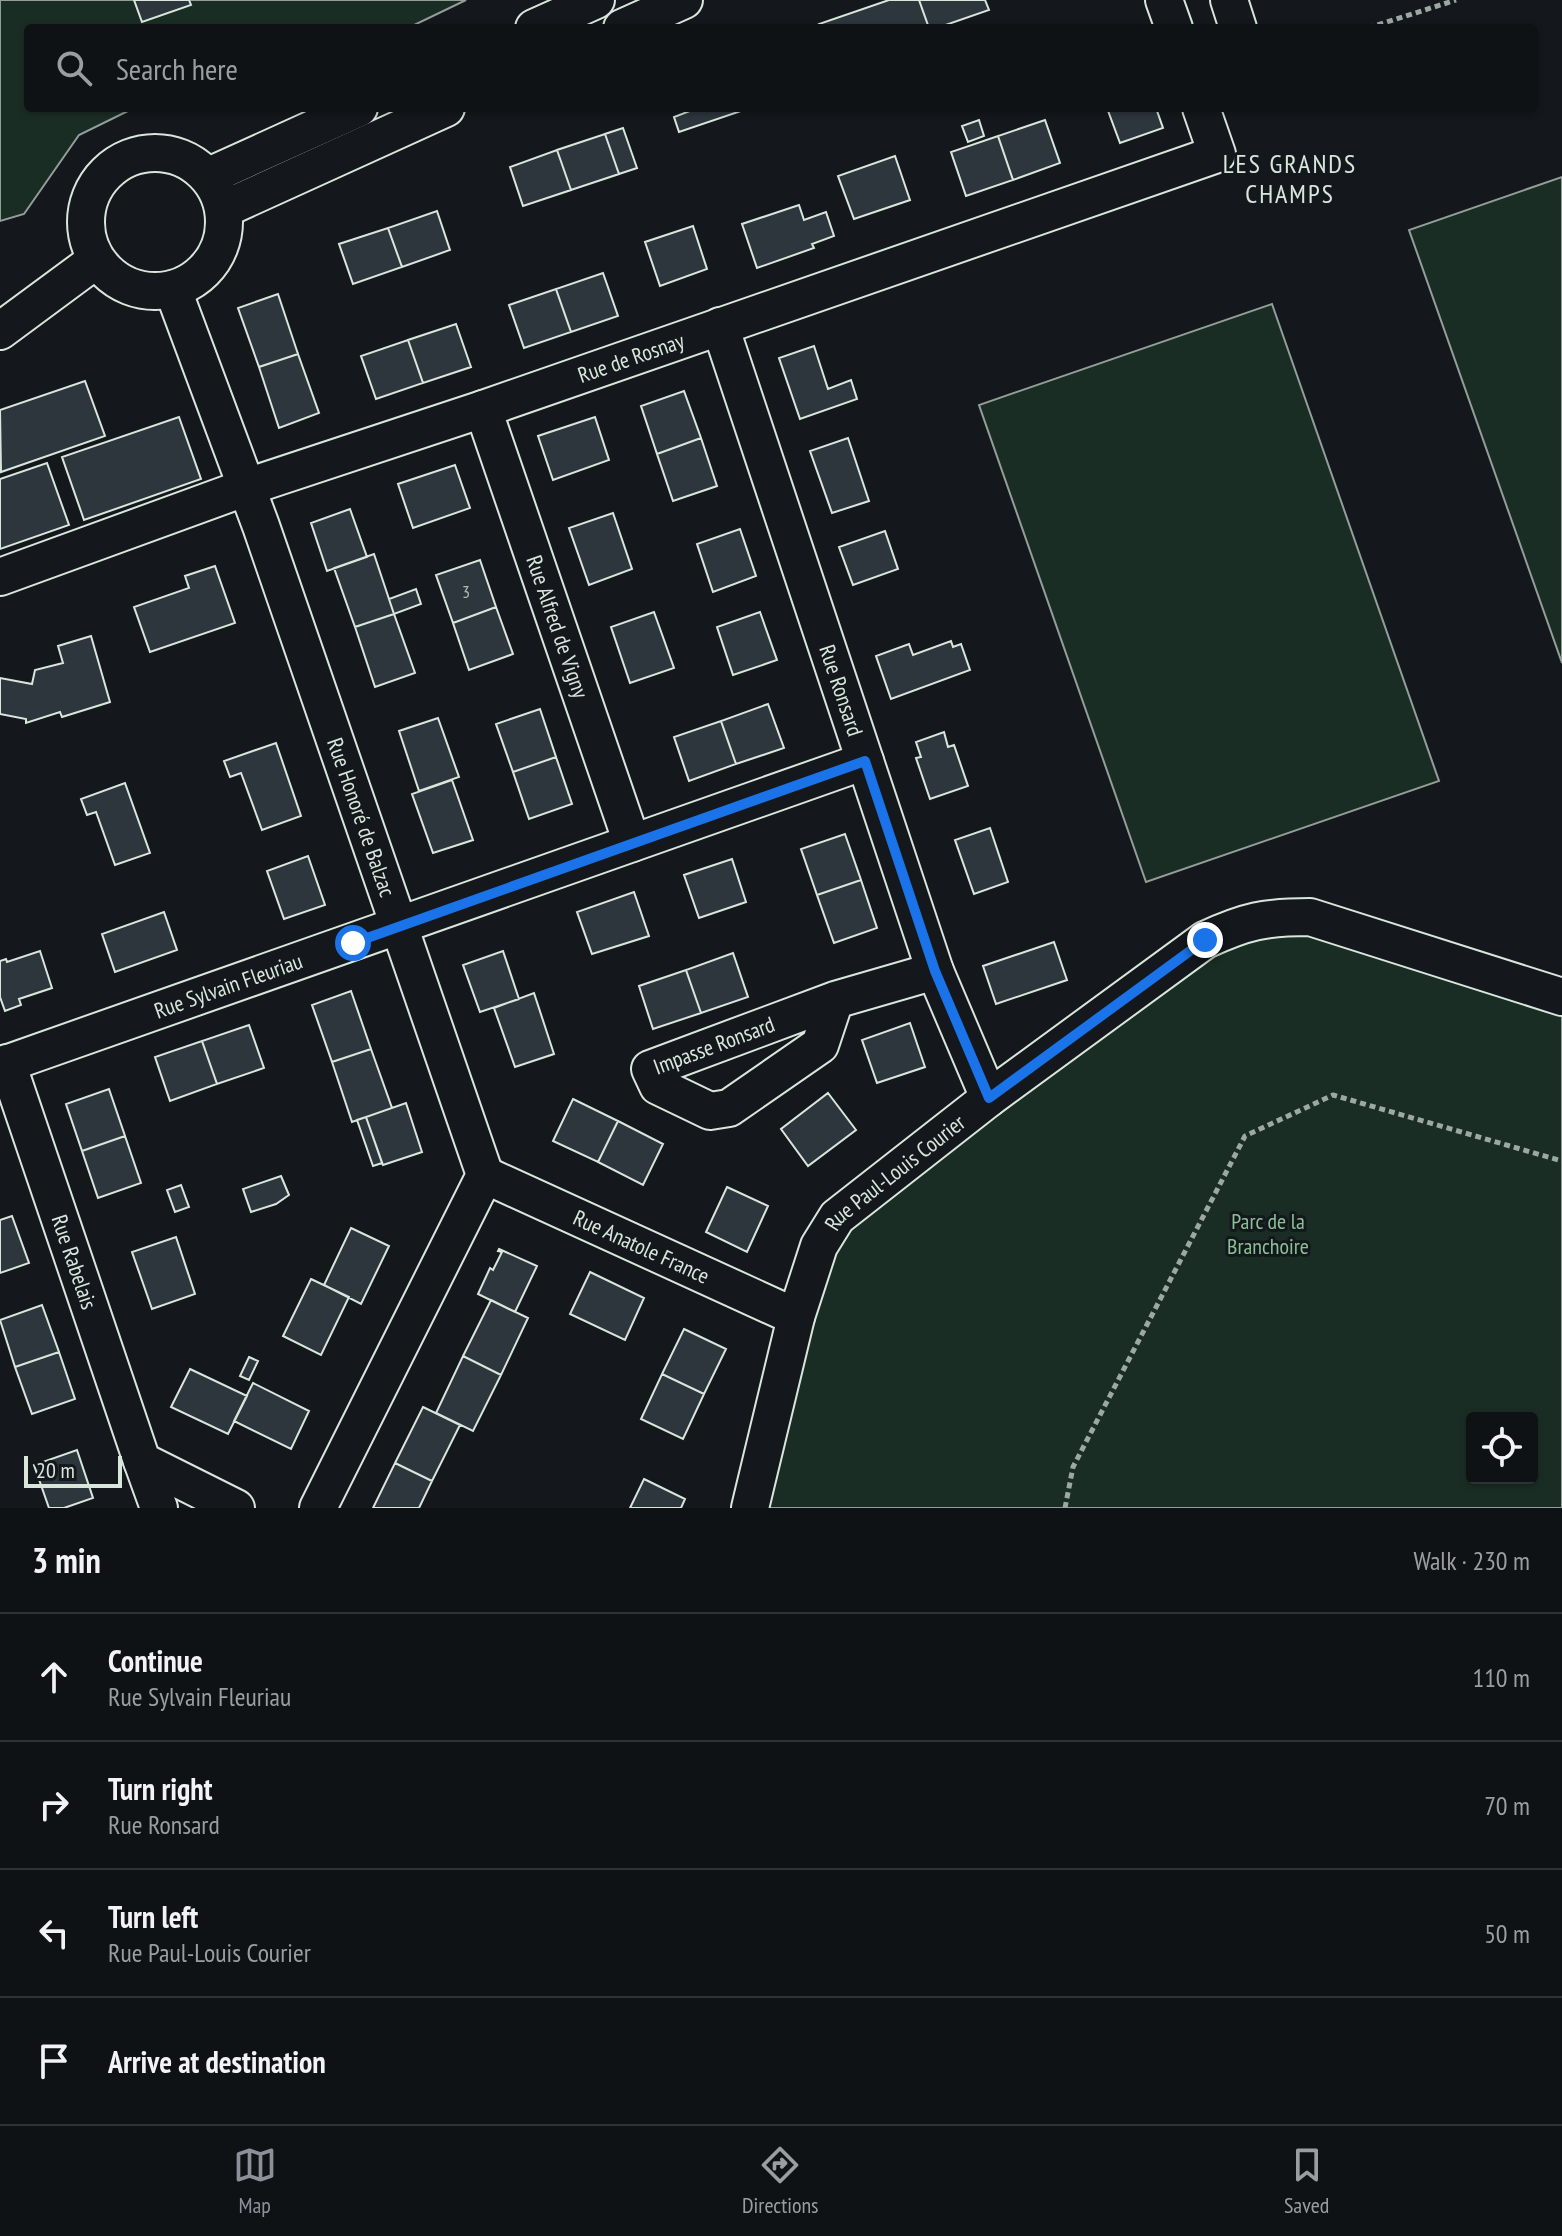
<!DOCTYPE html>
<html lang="en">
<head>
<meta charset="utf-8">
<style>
	body { margin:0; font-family:"PT Sans Narrow",sans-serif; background:#181b1e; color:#f1f3f6 }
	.controls { position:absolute; right:24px; bottom:24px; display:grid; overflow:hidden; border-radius:8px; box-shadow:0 2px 6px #0004 }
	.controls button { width:72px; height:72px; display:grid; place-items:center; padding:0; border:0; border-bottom:2px solid #2f3234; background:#0f1215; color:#f1f3f6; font:40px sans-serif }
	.scale { position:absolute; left:24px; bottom:20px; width:98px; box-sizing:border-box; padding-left:8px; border:4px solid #d8e6dc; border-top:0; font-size:22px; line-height:28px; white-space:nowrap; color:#d8e6dc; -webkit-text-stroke:6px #14181c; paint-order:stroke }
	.stop { position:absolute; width:24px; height:24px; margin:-18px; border:6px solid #1a73e8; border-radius:50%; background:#fff }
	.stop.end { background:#1a73e8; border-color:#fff; box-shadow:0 2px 8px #0008 }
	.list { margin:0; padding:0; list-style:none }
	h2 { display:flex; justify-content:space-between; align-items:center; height:104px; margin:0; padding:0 32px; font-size:34px }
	h2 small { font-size:26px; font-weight:400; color:#9b9ea0 }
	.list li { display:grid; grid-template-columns:52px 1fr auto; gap:24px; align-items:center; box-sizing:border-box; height:128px; padding:0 32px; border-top:2px solid #2f3234 }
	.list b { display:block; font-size:30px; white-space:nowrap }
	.list p { margin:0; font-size:26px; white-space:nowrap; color:#9b9ea0 }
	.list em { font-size:26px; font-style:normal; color:#9b9ea0 }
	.icon { flex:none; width:44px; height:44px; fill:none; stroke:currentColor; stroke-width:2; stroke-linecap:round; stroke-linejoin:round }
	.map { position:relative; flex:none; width:1562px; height:1508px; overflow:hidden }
	.search { position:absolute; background:#0f1215; box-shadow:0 2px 6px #0004; left:24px; right:24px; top:24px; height:88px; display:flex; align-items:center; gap:20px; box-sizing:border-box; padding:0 28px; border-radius:8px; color:#9b9ea0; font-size:30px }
	.sheet { height:616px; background:#0f1215 }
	nav { display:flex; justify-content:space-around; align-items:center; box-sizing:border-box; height:112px; border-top:2px solid #2f3234; background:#0f1215; font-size:22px; color:#9b9ea0 }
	nav a { display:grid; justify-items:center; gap:4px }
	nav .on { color:#8c9099 }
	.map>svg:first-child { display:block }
	.green { fill:#1a2d24; stroke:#939e99; stroke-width:2; fill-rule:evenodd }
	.building { fill:#2c363c; stroke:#d8e6dc; stroke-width:2 }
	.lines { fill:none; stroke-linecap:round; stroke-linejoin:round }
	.minor-casing { stroke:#d8e6dc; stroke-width:40 }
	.path { stroke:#9da8a2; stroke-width:5; stroke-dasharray:6 4; stroke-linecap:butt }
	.minor { stroke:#14181c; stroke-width:36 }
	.route { stroke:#1a73e8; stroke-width:10 }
	.labels { text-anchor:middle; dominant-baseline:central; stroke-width:6; stroke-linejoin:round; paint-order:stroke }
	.number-label { font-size:18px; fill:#adbab4 }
	.street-label { font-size:22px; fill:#d8e6dc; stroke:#14181c }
	.park-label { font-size:22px; fill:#8ac095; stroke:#14181c }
	.quarter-label { font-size:26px; letter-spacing:2px; fill:#d8e6dc; stroke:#14181c }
</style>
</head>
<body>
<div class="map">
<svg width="1562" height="1508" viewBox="0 0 1562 1508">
	<rect width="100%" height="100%" fill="#14181c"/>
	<path class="green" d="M0 0H466L408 28H28V108H134L79 135 24 214 0 221Z
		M1562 177V663L1409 230Z
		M1272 304 1439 781 1146 882 979 405Z
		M1271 917 1562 997V1508H750L819 1246 989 1098ZM1472 1418H1532V1478H1472Z"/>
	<path class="building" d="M134 0H189L191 5 142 22Z
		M889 0H919L929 28H821L819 24Z
		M919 0H985L989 10 937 28H929Z
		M689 108H743L744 110 679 132 674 117 690 111Z
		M1107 108H1156L1163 128 1120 143Z
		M979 120 984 136 968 142 962 126Z
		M1045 120 1060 163 1013 180 998 136Z
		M623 128 637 168 619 174 605 134Z
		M605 134 619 174 571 190 557 150Z
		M998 136 1013 180 966 196 951 152Z
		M557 150 571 190 523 206 510 167Z
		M895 156 910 200 854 219 838 176Z
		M799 205 804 220 826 212 834 236 812 244 814 248 757 268 742 224Z
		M437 211 450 250 402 267 388 228Z
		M693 226 707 269 660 286 645 242Z
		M388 228 402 267 353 284 339 244Z
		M603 273 618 316 571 332 556 289Z
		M556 289 571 332 524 348 509 305Z
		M278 294 298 354 259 367 238 308Z
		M456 324 471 367 423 383 408 340Z
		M408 340 423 383 376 399 361 356Z
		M814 346 828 389 851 380 857 399 800 419 779 358Z
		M298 354 319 413 279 428 259 367Z
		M85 381 105 436 1 472 0 410Z
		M684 391 701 438 657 454 641 406Z
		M179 417 201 479 84 520 62 457Z
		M595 417 609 460 553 480 538 436Z
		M701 438 717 486 673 501 657 454Z
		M848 438 869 501 832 513 810 451Z
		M47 463 69 525 0 549V479Z
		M455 465 470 508 413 528 398 484Z
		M350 509 367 557 327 571 311 523Z
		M613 513 632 569 589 585 569 528Z
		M740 529 756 576 713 592 697 544Z
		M885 531 898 569 853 585 839 547Z
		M374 554 394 614 355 627 334 568Z
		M480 560 496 607 453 623 436 575Z
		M215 566 235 623 150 652 134 607 189 588 185 576Z
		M416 589 421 604 394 614 389 599Z
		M496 607 513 654 469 670 453 623Z
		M654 612 674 668 630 683 611 627Z
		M760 612 777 660 733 675 717 627Z
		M394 614 415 673 375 687 355 627Z
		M91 636 110 702 62 717 60 712 26 723V719L0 714V678L32 684 35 670 63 663 58 646Z
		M951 641 953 647 961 644 970 670 891 699 876 656 909 644 913 655Z
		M768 704 784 748 736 764 721 721Z
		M540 709 556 757 513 772 496 724Z
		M438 718 459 777 419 791 399 731Z
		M721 721 736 764 689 781 674 737Z
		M944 732 948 747 954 745 968 786 930 799 916 758 921 757 916 742Z
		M276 743 301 816 262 830 241 773 230 777 224 761Z
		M556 757 572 804 529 819 513 772Z
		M452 780 473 840 433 853 412 794Z
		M125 783 150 853 115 865 96 812 87 815 81 799Z
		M990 828 1008 882 974 894 955 840Z
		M845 834 861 880 817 895 801 849Z
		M308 856 325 905 284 919 267 871Z
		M732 859 746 902 699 918 684 875Z
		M861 880 877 928 834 943 817 895Z
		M634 892 649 936 592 954 577 912Z
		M164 912 177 950 115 972 102 934Z
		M1054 942 1067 980 996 1004 983 966Z
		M40 951 52 988 19 999 21 1005 5 1011 0 997V961L6 959 7 962Z
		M503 951 519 999 480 1012 463 965Z
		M733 953 748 997 701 1013 686 970Z
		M686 970 701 1013 653 1029 639 986Z
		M351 991 371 1049 332 1062 312 1005Z
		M534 993 554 1054 515 1067 494 1008Z
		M910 1023 925 1067 877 1083 862 1040Z
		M249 1025 264 1068 217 1084 202 1041Z
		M202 1041 217 1084 170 1101 155 1057Z
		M371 1049 392 1108 352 1122 332 1062Z
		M109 1089 125 1136 82 1151 66 1104Z
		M828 1093 856 1130 808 1166 781 1129Z
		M573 1099 618 1121 598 1162 553 1141Z
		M406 1103 422 1152 383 1165 366 1117Z
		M366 1117 382 1163 373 1166 357 1120Z
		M618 1121 663 1144 643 1185 598 1162Z
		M125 1136 141 1183 98 1198 82 1151Z
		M281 1176 289 1195 276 1204 251 1212 243 1189Z
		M181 1185 189 1207 175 1212 167 1190Z
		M727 1187 768 1206 747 1252 706 1232Z
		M12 1216 29 1263 0 1273V1220Z
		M351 1228 389 1246 361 1304 324 1285Z
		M176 1237 195 1294 152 1309 132 1252Z
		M499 1249 537 1266 515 1312 478 1294 490 1268 493 1270 502 1252 498 1251Z
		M590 1272 644 1298 625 1340 570 1314Z
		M311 1279 349 1297 321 1355 283 1336Z
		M491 1300 528 1318 501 1375 463 1356Z
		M42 1305 59 1352 15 1367 0 1320Z
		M684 1329 726 1349 704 1394 662 1374Z
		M59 1352 75 1399 32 1414 15 1367Z
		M463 1356 501 1375 473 1431 436 1413Z
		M249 1357 258 1361 249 1380 240 1376Z
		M190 1369 247 1396 228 1434 171 1407Z
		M662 1374 704 1394 683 1439 641 1419Z
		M253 1383 309 1411 291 1449 234 1421Z
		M423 1407 460 1425 432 1481 395 1463Z
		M77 1450 93 1498 64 1508H49L34 1465Z
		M395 1463 432 1481 419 1508H373Z
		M644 1479 685 1499 681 1508H630Z"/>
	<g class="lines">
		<defs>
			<g id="minor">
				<path d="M1164 0 1174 28"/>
				<path d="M1229 0 1238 28"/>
				<path d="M534 28 596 0"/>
				<path d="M622 28 684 0"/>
				<circle cx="155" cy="222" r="69"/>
				<path d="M209 176 359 108"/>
				<path d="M224 209 446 108"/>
				<path id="s1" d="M173 290 261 526 485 1175 318 1508"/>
				<path id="s2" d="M720 326 935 971 989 1098"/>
				<path d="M0 331 96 260"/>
				<path id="s3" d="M483 409 632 843"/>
				<path id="s4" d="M0 577 247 487 483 409 1217 154 1201 108"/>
				<path id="s5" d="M835 1000 820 1045 729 1108 710 1111 658 1086 650 1069 835 1000 935 971"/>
				<path id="s6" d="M7 1063 142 1461 236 1508"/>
				<path id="s7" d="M0 1066 865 761"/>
				<path id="s8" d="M485 1175 796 1317"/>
				<path d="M142 1461 159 1508"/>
				<path id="s9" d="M750 1508 796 1317 819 1246 837 1217 989 1098 1205 940C1246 921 1265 917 1310 917L1562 997"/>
			</g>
		</defs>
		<use href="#minor" class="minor-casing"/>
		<path class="path" d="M1368 28 1456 0
			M1065 1508 1073 1467 1245 1136 1333 1095 1562 1161"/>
		<use href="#minor" class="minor"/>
	</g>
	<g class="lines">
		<path class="route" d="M353 943 865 761 935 971 989 1098 1205 940"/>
	</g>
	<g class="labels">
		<g class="number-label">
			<text x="466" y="591">3</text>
		</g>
		<g class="street-label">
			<text stroke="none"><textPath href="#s4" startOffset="668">Rue de Rosnay</textPath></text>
			<text stroke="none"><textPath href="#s3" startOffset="230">Rue Alfred de Vigny</textPath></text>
			<text stroke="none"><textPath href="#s2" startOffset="384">Rue Ronsard</textPath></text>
			<text stroke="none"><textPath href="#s1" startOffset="560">Rue Honoré de Balzac</textPath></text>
			<text stroke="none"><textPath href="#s7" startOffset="242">Rue Sylvain Fleuriau</textPath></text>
			<text stroke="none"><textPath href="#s5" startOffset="322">Impasse Ronsard</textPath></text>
			<text stroke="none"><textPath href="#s9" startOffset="378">Rue Paul-Louis Courier</textPath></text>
			<text stroke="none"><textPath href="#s8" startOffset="172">Rue Anatole France</textPath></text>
			<text stroke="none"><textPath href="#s6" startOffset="210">Rue Rabelais</textPath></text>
		</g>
		<g class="park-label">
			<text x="1268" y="1221">Parc de la<tspan x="1268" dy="25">Branchoire</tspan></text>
		</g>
		<g class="quarter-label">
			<text x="1290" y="163">LES GRANDS<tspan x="1290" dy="30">CHAMPS</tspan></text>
		</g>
	</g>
</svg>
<div class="controls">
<button><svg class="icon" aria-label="locate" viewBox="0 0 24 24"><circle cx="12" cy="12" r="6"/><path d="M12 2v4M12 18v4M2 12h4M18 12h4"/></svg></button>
</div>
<div class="scale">20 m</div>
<div class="stop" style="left:353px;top:943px"></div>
<div class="stop end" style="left:1205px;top:940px"></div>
<div class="search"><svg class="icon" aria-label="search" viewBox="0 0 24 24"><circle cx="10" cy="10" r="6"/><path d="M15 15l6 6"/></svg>Search here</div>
</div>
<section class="sheet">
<h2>3 min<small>Walk · 230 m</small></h2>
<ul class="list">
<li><svg class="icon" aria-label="ahead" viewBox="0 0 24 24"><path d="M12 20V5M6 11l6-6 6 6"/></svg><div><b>Continue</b><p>Rue Sylvain Fleuriau</p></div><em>110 m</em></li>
<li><svg class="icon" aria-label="right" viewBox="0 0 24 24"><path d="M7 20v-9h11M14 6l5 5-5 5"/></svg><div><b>Turn right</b><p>Rue Ronsard</p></div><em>70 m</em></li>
<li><svg class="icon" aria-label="left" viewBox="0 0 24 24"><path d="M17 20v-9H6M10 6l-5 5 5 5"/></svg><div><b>Turn left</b><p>Rue Paul-Louis Courier</p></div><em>50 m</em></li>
<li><svg class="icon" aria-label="arrive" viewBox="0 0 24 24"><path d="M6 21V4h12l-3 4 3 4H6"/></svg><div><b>Arrive at destination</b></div></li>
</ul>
</section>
<nav>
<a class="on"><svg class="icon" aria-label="map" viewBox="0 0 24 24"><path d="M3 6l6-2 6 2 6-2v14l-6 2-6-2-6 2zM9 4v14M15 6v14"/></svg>Map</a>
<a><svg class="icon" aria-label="directions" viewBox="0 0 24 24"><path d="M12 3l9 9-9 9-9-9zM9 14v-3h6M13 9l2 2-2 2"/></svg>Directions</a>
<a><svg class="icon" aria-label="saved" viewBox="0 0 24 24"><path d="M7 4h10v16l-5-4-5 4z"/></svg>Saved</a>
</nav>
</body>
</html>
